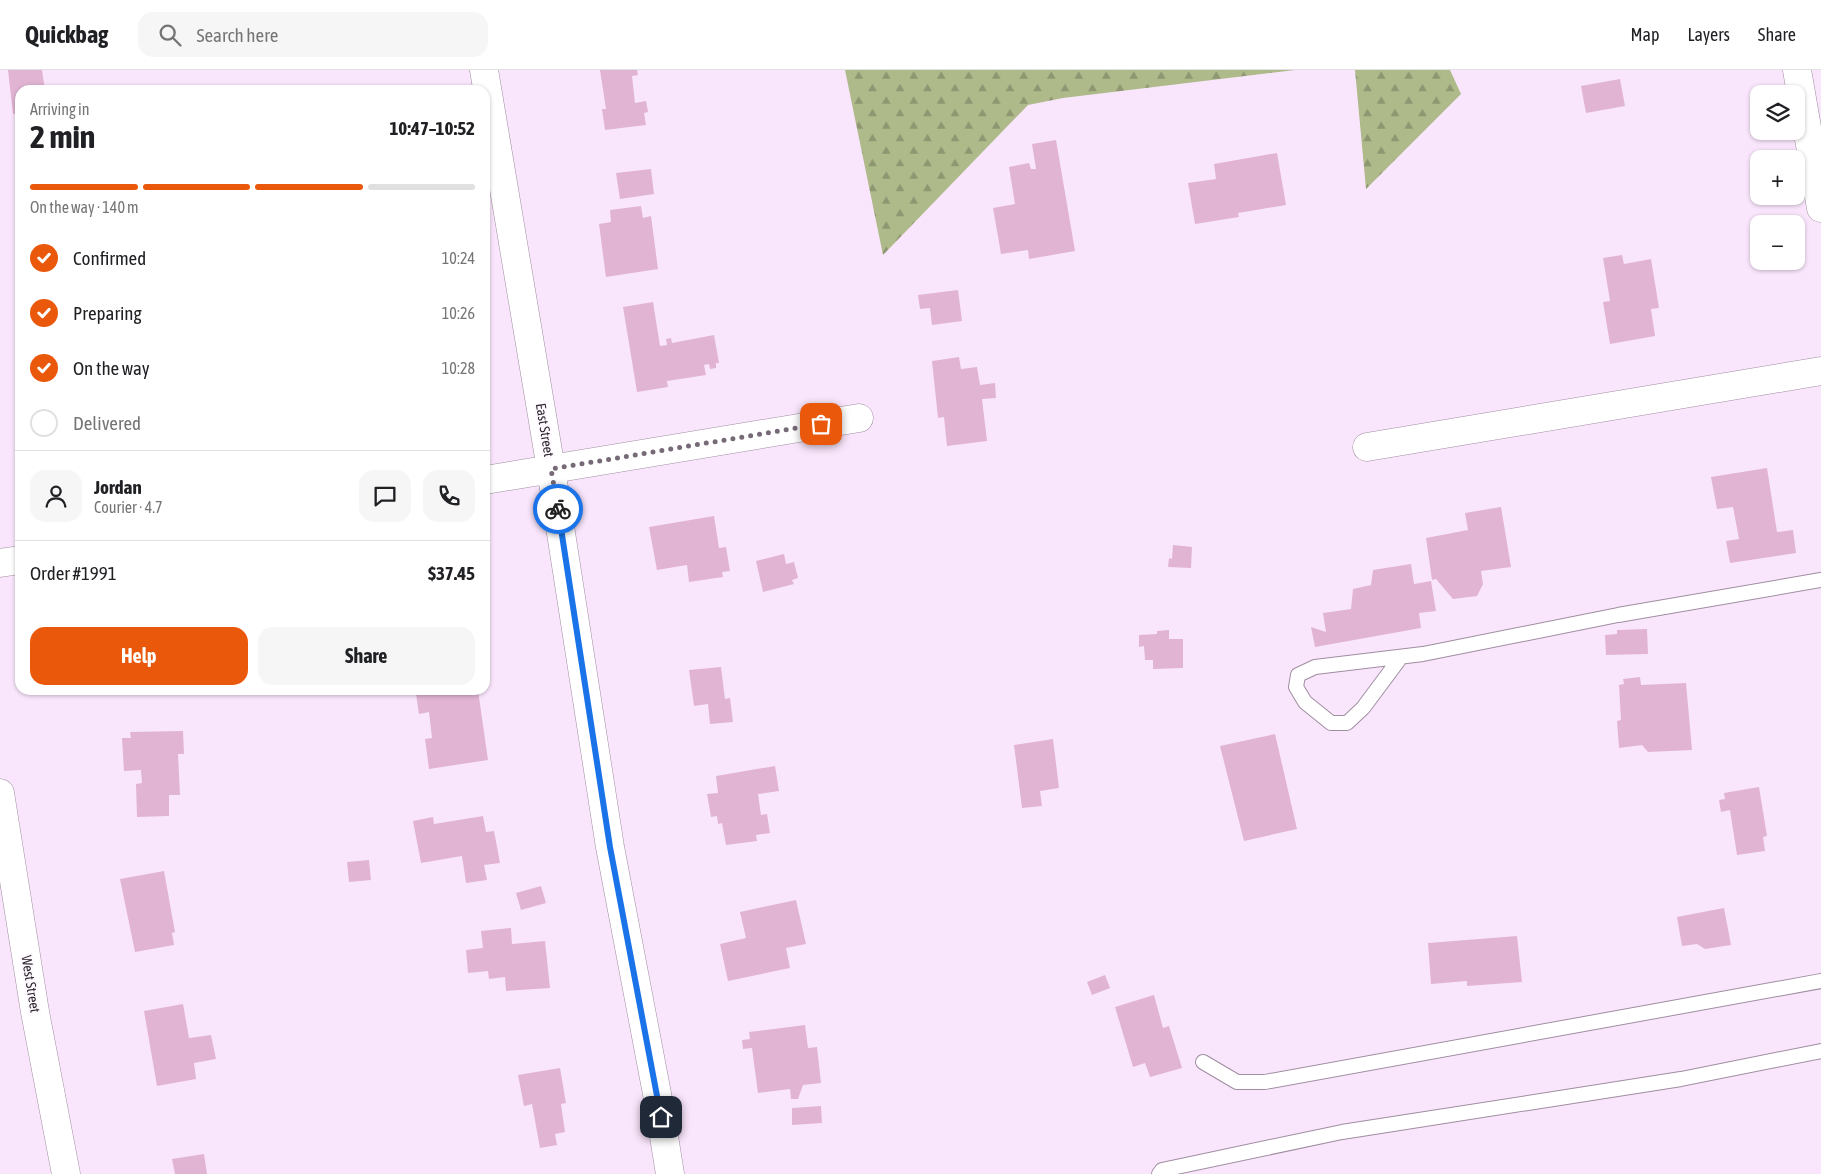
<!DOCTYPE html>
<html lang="en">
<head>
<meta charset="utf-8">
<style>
  :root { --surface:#fff; --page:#f6f6f6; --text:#202124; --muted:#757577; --line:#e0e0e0; --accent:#ea580c }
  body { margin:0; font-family:"Asap Condensed",sans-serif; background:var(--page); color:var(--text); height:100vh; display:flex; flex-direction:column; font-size:19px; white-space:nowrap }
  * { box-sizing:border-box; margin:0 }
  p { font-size:16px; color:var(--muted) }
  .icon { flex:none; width:28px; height:28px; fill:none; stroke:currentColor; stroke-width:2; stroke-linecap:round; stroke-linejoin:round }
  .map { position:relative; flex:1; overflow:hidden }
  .panel { position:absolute; left:15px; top:15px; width:475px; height:610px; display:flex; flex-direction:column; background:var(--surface); border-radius:15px; box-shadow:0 1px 4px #0004 }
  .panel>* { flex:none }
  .controls { position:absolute; left:1750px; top:15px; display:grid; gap:10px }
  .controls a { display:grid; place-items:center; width:55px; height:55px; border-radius:10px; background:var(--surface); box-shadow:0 1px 4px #0004; font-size:25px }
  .pin { position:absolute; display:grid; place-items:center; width:42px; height:42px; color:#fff; margin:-21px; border-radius:10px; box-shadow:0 2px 8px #0006 }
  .courier { position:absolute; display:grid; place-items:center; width:50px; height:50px; margin:-25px; border:4px solid #1a73e8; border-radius:50%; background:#fff; color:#222; box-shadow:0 1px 6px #0007 }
  .head em { font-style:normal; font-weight:700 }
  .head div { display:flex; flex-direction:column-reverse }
  .head { display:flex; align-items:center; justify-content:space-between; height:85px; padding:0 15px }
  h1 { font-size:32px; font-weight:700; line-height:38px }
  .bar { display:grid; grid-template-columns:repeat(4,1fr); gap:8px 5px; align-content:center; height:60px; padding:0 15px }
  .bar i { height:6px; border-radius:4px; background:var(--line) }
  .bar .current { background:var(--accent) }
  .bar p { grid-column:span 4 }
  .line { display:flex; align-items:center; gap:12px; padding:0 15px; border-top:1px solid var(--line) }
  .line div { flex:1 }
  .round { display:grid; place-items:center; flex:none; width:52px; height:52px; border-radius:15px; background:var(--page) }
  ol { padding:0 15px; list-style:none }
  li { display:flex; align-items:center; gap:15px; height:55px }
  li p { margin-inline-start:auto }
  li .icon { padding:5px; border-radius:50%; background:var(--accent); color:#fff; stroke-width:4 }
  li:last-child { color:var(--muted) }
  li i { width:28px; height:28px; border:2px solid var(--line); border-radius:50% }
  .button { display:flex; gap:10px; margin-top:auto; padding:10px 15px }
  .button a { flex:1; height:58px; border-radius:15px; background:var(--accent); color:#fff; font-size:20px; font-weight:700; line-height:58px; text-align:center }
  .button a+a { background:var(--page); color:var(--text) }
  header { display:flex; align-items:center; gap:30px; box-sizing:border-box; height:70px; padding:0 25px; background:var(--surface); border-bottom:1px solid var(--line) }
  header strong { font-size:24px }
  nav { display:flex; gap:28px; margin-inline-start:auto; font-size:18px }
  .search { width:350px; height:45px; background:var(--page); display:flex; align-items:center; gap:12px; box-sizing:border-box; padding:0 18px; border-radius:15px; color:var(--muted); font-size:19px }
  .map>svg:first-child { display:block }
  .forest { fill:url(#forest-firs) }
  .building { fill:#e1b4d4 }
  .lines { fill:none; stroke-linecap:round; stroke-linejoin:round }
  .lane-casing { stroke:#a08da1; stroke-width:16 }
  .street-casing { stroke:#a08da1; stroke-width:29 }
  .lane { stroke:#fff; stroke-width:14 }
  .street { stroke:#fff; stroke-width:28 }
  .done { stroke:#766a77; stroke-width:5; stroke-dasharray:0 9 }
  .route { stroke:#1a73e8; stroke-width:6 }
  .labels { text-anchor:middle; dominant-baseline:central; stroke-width:4; stroke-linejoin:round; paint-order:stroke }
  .street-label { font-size:14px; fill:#2f2730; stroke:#fdf9fe }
</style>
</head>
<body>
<header>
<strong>Quickbag</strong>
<div class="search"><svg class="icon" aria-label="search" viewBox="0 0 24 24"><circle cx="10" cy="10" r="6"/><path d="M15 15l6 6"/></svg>Search here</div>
<nav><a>Map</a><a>Layers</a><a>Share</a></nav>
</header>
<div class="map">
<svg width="1821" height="1104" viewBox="0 0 1821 1104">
  <defs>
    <pattern id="forest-firs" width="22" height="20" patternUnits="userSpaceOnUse" patternTransform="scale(1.25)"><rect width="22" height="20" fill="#aeba8a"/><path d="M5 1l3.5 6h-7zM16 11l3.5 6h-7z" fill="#8e9771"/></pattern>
  </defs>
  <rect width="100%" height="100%" fill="#fae6fc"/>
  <path class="forest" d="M845,0H1295L1063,28L1028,35L883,185Z
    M1355,0H1450L1461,24L1366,119Z"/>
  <path class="building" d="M8,0H42L45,20H20V43L13,44Z
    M600,0H637L638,5L632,6L635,33L646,31L648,42L644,43L646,55L605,60L602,39H606Z
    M1620,9L1625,36L1586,43L1581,16Z
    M1056,70L1075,181L1029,189L1028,180L1001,184L993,138L1015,134L1009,97L1029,93L1031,99H1036L1032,74Z
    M1277,83L1286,135L1238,143L1239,147L1195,154L1188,113L1216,109L1214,94Z
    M651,99L654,124L620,129L616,103Z
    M641,136L643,148L651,146L658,199L606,207L599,154L611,152L610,140Z
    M1622,185L1624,194L1651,189L1659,238L1651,239L1655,266L1610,274L1603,232L1610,231L1603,188Z
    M958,220L962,251L932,255L930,238L920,239L918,225Z
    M653,232L660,276L667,275L666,269L671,268L672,273L714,265L719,293H716V298L710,299L709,294L704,295L706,305L667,311L668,317L637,322L623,237Z
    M959,287L961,299L977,297L980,315L995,313L996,328L982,329L987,371L947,376L944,347L938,348L932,291Z
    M1767,398L1777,462L1793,460L1796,483L1730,493L1726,471L1739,469L1733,437L1717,439L1711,407Z
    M1501,437L1511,497L1481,501L1483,514L1477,526L1453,529L1436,509L1432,510L1426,468L1468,460L1465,443Z
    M714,446L719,478L726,477L730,501L722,502L723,507L689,512L687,495L657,500L649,457Z
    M1173,475L1192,477L1191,498L1168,497L1169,488L1172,489Z
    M784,484L786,494L794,492L798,508L792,510L794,514L763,522L756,491Z
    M1411,494L1414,514L1431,511L1436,541L1419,543L1421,558L1315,577L1311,557L1326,562L1323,543L1351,539L1353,519L1371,515L1373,500Z
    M1647,559L1648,584L1606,585L1605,565L1617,564V560Z
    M1169,560V569H1183V598L1153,599V590H1145L1144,576L1139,577V565L1157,564V561Z
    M721,597L725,629L730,628L733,652L710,654L708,634L694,636L689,600Z
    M1640,607L1641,615L1686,613L1692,680L1648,682L1642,675L1619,678L1617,651L1621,650L1619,615L1624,614L1623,609Z
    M435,620H478L488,690L429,699L425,669L432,668L429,642L419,644L416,624Z
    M183,661L184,684H178L180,725H169V746L137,747L136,714L142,713L141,700L124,701L122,668H131L130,662Z
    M1275,664L1297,759L1244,771L1220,676Z
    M1053,669L1059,718L1040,721L1042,736L1022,738L1014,675Z
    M775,696L779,721L758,724L761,745L767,744L770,763L756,765L757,771L726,775L722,753L718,754L717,746L711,747L707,724L718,723L716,706Z
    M1759,717L1767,766L1763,767L1765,781L1737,785L1730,740L1721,742L1719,730L1725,729L1724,723Z
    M483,746L486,762L494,761L500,793L484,795L487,810L466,813L462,786L421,793L413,751L433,747L434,754Z
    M369,790L371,810L349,812L347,792Z
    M164,801L175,862L172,863L174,875L135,882L120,809Z
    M541,816L546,833L521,840L516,823Z
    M796,830L806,874L786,878L790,898L728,911L720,874L746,868L740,842Z
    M1724,838L1731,875L1705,879L1697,874L1682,876L1677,847Z
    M511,858L512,874L545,871L550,918L506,921L505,907L489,909L488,901L468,903L466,880L483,878L481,861Z
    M1517,866L1522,912L1467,916V911L1431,914L1428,873Z
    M1105,905L1110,918L1092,925L1087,912Z
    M1154,925L1163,958L1169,956L1182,998L1150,1007L1145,993L1133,997L1115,937Z
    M183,934L189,968L211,965L216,989L194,993L196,1009L157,1016L144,941Z
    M805,955L808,978L817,977L821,1013L803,1015L798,1029H791L790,1019L758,1023L752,978L743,979L742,970L750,969L749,962Z
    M560,998L566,1033L561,1034L565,1062L555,1064L557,1075L540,1078L532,1034L524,1036L518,1005Z
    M821,1036L822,1053L792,1055V1038Z
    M204,1084L207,1104H175L172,1089Z"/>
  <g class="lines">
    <g class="lane-casing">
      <path id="lane" d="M1401,587L1363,638L1347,653H1331L1305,632L1296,617L1298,605L1315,597L1423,584L1618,545L1821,510
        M1203,992L1237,1012H1265L1821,911
        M1159,1104L1162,1100L1342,1062L1681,1009L1821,981"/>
    </g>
    <g class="street-casing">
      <path id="street" d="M484,0L551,399L610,777L658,1029L670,1104
        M1797,0L1821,138
        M1367,377L1821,301
        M485,410L859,348
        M0,493L20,490
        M0,723L35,942L66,1104"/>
    </g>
    <use href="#lane" class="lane"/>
    <use href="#street" class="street"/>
  </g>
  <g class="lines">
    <path class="done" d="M558,439L551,399L821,354"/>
    <path class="route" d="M558,439L610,777L661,1047"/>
  </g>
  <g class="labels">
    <g class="street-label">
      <text transform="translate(545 360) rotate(81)">East Street</text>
      <text transform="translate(31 914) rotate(81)">West Street</text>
    </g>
  </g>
</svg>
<div class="controls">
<a><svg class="icon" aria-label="layers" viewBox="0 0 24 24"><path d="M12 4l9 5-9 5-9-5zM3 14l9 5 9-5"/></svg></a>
<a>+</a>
<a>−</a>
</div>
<div class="pin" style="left:821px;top:354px;background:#ea580c"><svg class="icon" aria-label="bag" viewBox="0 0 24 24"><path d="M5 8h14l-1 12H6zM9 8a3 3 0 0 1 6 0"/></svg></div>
<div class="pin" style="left:661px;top:1047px;background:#1f2937"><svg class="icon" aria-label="home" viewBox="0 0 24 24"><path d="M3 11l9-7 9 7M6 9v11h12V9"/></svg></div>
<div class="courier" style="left:558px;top:439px"><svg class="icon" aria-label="bike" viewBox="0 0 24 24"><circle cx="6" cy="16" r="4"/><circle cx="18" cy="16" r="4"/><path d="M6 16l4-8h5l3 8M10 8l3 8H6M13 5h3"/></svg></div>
<section class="panel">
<div class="head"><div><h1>2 min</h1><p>Arriving in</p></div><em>10:47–10:52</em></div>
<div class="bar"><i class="current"></i><i class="current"></i><i class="current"></i><i></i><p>On the way · 140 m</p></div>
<ol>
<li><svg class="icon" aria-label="check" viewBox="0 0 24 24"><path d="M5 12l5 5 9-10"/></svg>Confirmed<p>10:24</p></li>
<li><svg class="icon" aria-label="check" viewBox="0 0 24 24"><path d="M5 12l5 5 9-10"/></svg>Preparing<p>10:26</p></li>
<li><svg class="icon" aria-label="check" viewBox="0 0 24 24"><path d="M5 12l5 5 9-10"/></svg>On the way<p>10:28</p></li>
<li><i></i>Delivered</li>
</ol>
<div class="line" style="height:90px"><a class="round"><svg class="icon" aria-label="person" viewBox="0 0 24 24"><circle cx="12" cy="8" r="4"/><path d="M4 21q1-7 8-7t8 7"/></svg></a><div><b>Jordan</b><p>Courier · 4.7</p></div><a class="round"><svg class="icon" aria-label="chat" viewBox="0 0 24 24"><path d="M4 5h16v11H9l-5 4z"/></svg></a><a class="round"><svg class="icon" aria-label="phone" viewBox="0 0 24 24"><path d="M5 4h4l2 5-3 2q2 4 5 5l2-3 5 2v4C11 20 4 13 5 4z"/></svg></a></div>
<div class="line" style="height:65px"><div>Order #1991</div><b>$37.45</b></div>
<div class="button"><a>Help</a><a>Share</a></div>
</section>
</div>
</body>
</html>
